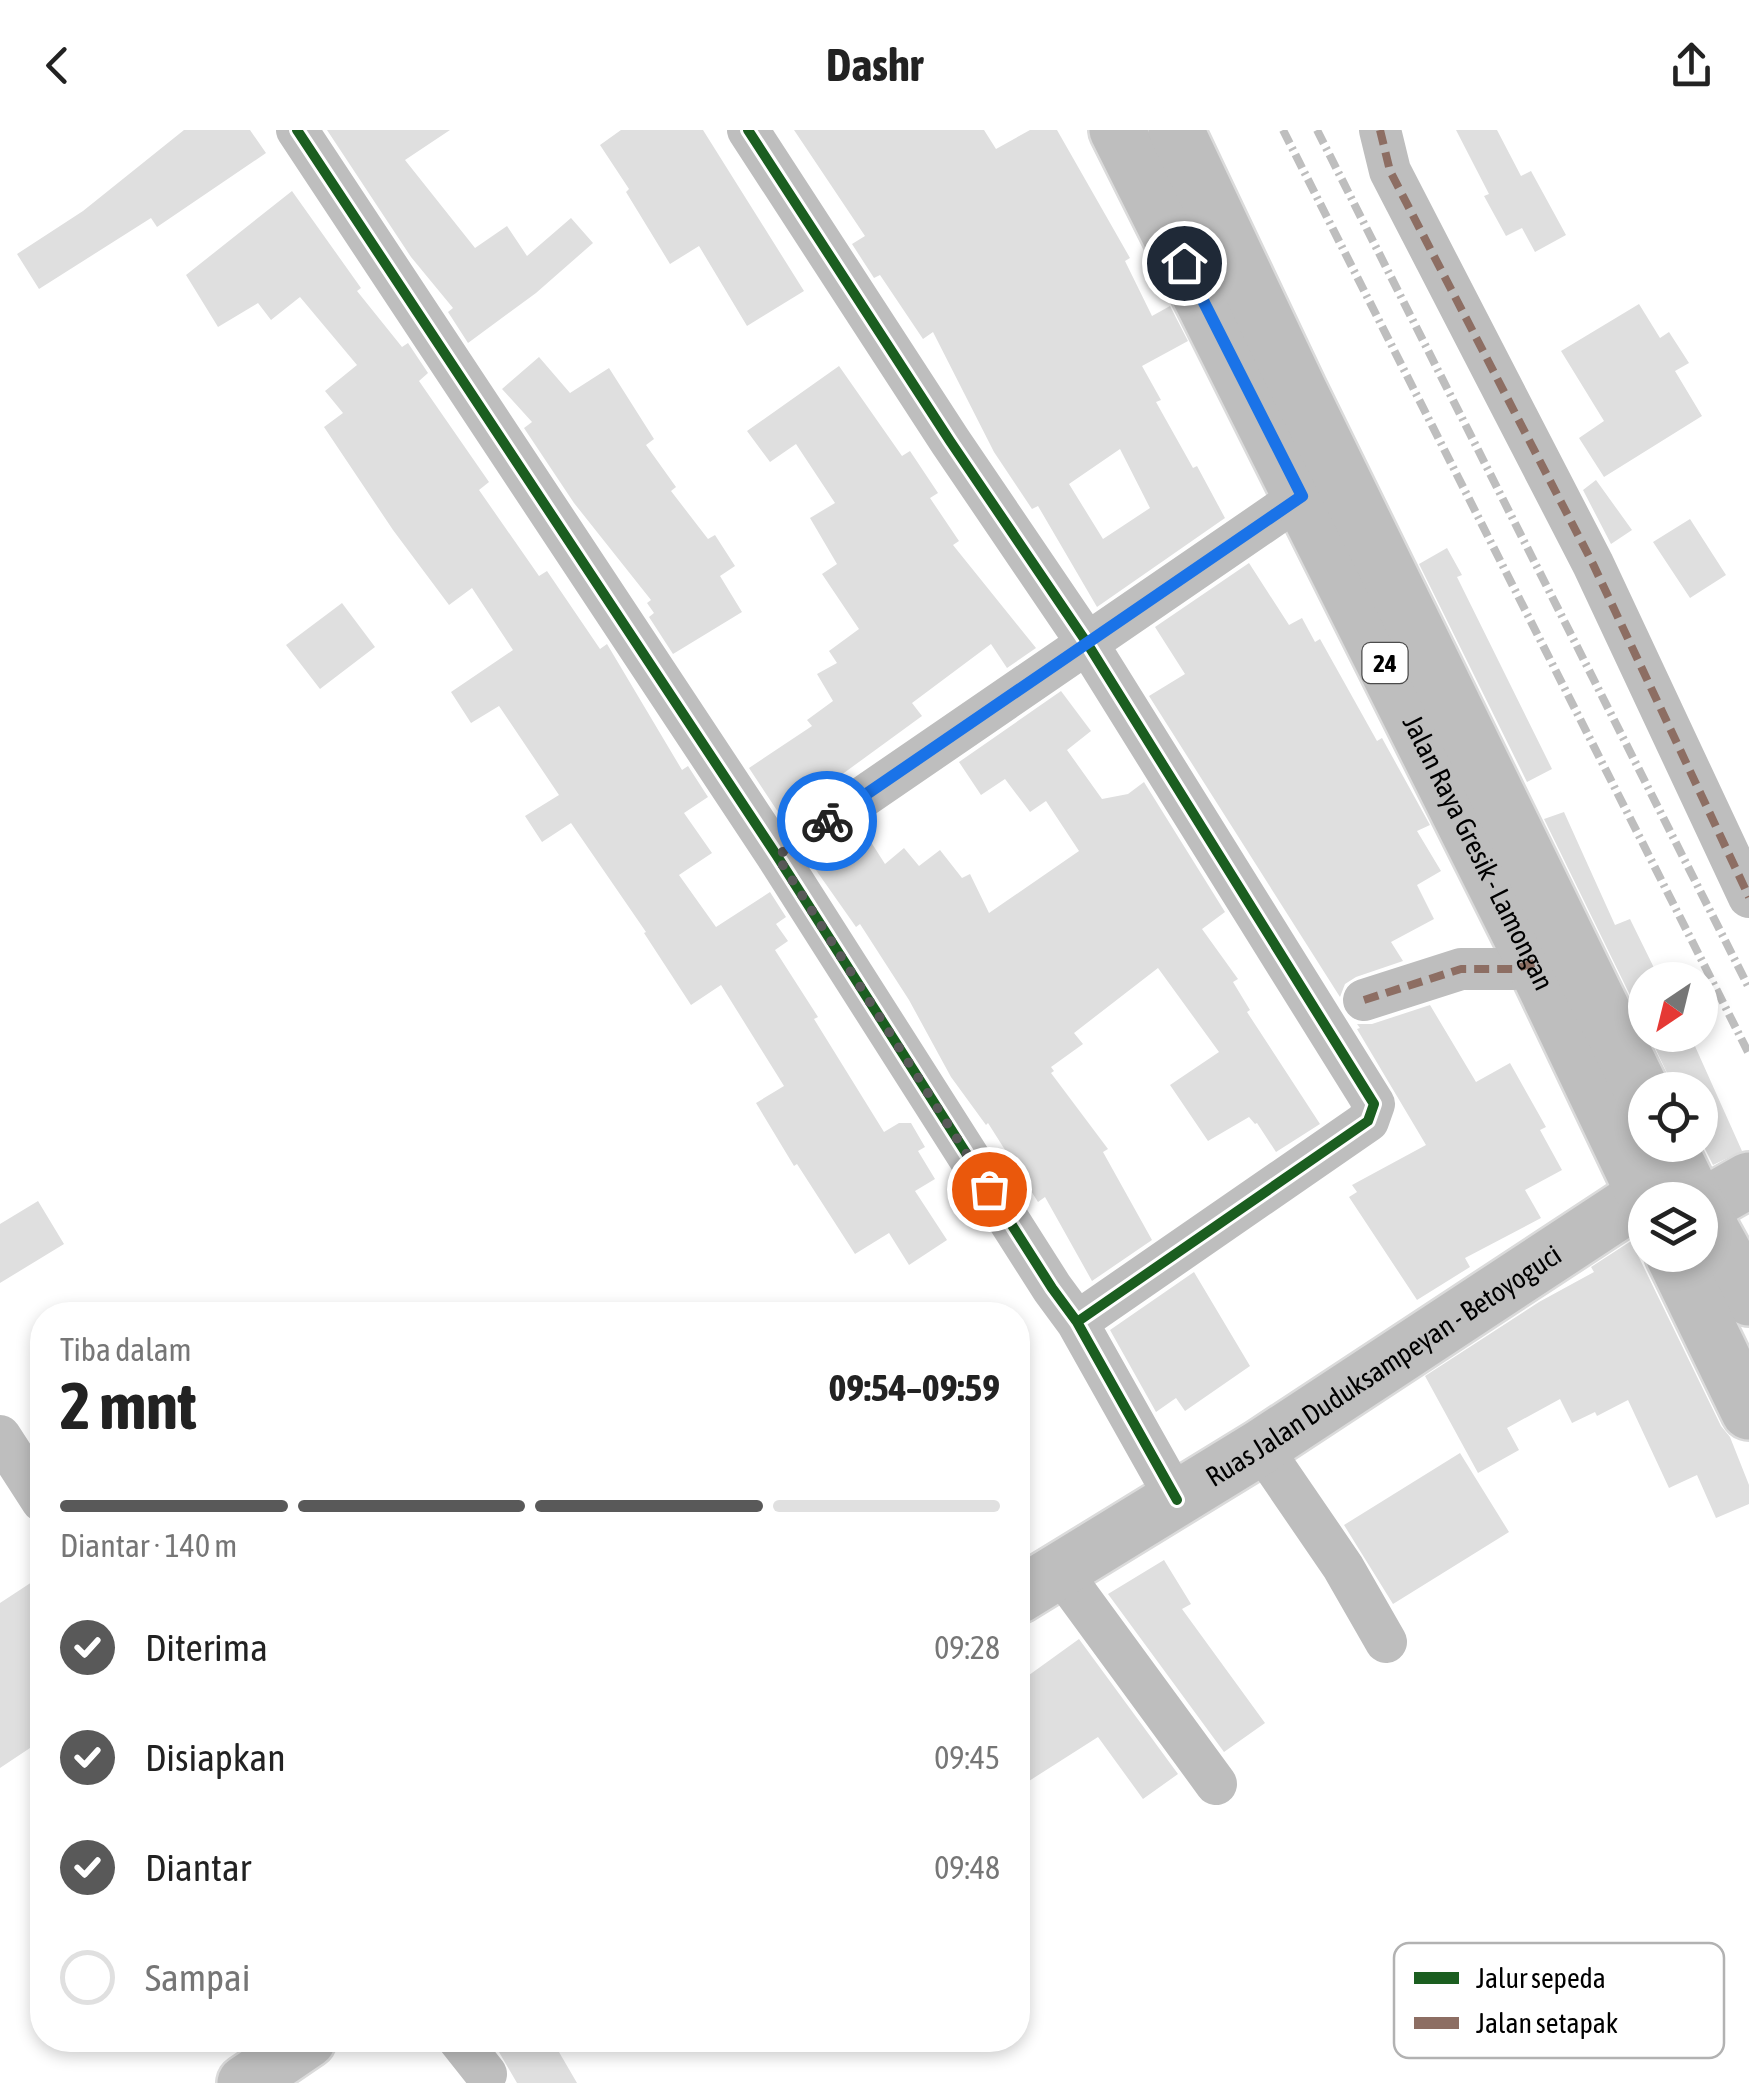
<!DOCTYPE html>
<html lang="id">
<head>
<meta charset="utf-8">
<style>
  :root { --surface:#fff; --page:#f2f2f2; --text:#222; --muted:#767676; --line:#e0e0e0; --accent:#595959 }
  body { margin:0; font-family:"Asap Condensed",sans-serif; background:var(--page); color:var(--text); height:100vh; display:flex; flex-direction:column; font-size:38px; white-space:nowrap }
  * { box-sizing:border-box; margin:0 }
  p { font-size:32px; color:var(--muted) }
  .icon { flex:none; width:55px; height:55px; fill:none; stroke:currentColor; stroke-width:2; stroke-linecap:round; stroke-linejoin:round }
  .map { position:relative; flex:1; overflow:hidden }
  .details { position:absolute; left:30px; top:1172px; width:1000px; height:750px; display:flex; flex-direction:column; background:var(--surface); border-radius:40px; box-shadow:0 5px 15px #0003 }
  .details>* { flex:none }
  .needle { width:65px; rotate:215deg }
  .tools { position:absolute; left:1628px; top:832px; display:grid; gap:20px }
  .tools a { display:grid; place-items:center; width:90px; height:90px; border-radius:50%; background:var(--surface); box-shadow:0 5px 15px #0003; font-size:50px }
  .pin { position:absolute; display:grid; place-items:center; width:85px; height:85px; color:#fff; margin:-42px; border:5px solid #fff; border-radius:50%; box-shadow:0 2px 10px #0007 }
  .courier { position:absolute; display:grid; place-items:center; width:100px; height:100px; margin:-50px; border:8px solid #1a73e8; border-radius:50%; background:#fff; color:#222; box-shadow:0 2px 12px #0007 }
  .summary em { font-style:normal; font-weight:700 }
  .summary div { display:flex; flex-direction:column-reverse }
  .summary { display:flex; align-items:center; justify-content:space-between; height:170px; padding:0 30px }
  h1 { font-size:65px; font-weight:700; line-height:75px }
  .bar { display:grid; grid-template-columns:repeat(4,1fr); gap:15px 10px; align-content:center; height:120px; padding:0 30px }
  .bar i { height:12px; border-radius:8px; background:var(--line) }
  .bar .active { background:var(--accent) }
  .bar p { grid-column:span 4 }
  ol { padding:0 30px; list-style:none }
  li { display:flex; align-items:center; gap:30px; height:110px }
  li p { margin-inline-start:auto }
  li .icon { padding:10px; border-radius:50%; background:var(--accent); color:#fff; stroke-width:4 }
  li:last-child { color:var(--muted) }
  li i { width:55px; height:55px; border:5px solid var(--line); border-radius:50% }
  header { display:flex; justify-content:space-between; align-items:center; height:130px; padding:0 30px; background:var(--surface); font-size:45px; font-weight:700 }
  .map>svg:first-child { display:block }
  .building { fill:#dfdfdf; fill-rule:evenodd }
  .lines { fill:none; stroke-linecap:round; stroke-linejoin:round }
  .major-casing { stroke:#dbdbdb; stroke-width:60 }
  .highway-casing { stroke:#dbdbdb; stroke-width:60 }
  .minor { stroke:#bebebe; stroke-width:42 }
  .major { stroke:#bebebe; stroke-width:55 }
  .highway { stroke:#bebebe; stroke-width:55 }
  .rail { stroke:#bebebe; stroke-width:8; stroke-dasharray:15 5 2.5 5; stroke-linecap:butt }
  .quiet { stroke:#8d6e63; stroke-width:8; stroke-dasharray:15 8; stroke-linecap:butt }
  .cycleway-casing { stroke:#fff; stroke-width:16 }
  .cycleway { stroke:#1b5e20; stroke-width:10 }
  .done { stroke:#595959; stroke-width:10; stroke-dasharray:0 18 }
  .route { stroke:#1a73e8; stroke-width:12 }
  .labels { text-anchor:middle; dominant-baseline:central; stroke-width:9; stroke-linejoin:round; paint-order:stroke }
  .shield { fill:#fff; stroke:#4c4c4c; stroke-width:2.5 }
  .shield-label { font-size:25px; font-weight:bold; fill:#000 }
  .street-label { font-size:28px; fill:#000; stroke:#fff }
  .key { fill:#fff; stroke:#b2b2b2; stroke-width:2.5 }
  .key-label { font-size:28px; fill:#000 }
</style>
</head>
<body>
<header><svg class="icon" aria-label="back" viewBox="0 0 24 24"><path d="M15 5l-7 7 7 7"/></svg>Dashr<svg class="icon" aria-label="share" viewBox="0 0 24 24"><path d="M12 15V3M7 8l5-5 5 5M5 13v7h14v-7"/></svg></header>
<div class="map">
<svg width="1749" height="1953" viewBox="0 0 1749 1953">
  <rect width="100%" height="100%" fill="#fff"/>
  <path class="building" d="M184,0H250L266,23L157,97L151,88L39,159L17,124L83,81Z
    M327,0H450L405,30L475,118L507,96L527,126L571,88L593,113L536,163L468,213L448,182L453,178L411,127Z
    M621,0H703L804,161L747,196L699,116L670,134L626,62L629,59L600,15Z
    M794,0H984L996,19L1030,0H1057L1130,128L1125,131L1152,186L1170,176L1188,211L1142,236L1161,270L1156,272L1193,338L1197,336L1225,388L1097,477L1038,376L1032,379L994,322L933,202L923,209L880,145L874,148L852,114L865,106ZM1120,319L1150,378L1103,409L1069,354Z
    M1456,0H1497L1521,46L1531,41L1566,105L1535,122L1522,98L1506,106L1484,66L1489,64Z
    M292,61L361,158L357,161L402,217L408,213L428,243L419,251L489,352L479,360L539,446L547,441L600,519L607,514L682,640L688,636L708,667L684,683L712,723L679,745L716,797L770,762L786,787L776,794L788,811L775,820L818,887L814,889L884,1002L899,993H911L925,1017L918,1021L935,1049L915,1061L947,1110L909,1135L889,1103L855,1124L797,1034L794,1036L756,973L784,956L721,855L691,875L644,803L646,802L571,693L542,712L525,686L559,665L499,576L471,593L451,562L513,520L472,458L449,475L393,400L324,297L343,283L325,261L357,235L300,167L271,190L258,173L218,197L186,145Z
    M1639,174L1660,208L1669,202L1689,233L1675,241L1702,286L1604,347L1579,308L1604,291L1561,221Z
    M539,227L570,263L609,238L654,309L646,315L676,357L671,361L708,409L715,405L735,436L720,446L742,482L673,524L649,487L654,483L647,473L651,470L574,373L524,298L532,292L502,259Z
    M839,236L902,326L910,321L938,363L930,368L959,411L953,415L1036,518L1007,538L991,514L912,573L922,586L837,648L840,653L784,691L749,638L812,596L807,590L833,571L817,544L837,533L829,521L859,499L822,444L837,434L810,388L835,373L796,314L770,332L747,301Z
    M1596,350L1632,400L1611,414L1583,360Z
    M1690,389L1726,445L1690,468L1653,412Z
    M1447,418L1462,445L1457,447L1552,639L1527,652L1419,434Z
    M1249,433L1289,495L1302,488L1315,512L1320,509L1377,611L1382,608L1430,695L1417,701L1441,741L1417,755L1434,789L1391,812L1403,831L1356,847L1345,854L1340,867L1149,566L1185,544L1155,497Z
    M342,473L375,517L320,559L286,515Z
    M1061,561L1091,601L1067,620L1102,669L1128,664L1144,652L1225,782L1202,799L1238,849L1233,852L1250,880L1247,882L1320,994L1276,1022L1257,993L1255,994L1249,987L1208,1011L1170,955L1219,922L1158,838L1074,903L1083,914L1051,937L1054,941L1051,943L1108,1019L1103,1022L1152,1110L1092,1151L1045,1067L1038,1072L988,993L986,995L951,947L909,870L860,794L856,797L811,733L862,698L885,734L904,718L919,736L940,720L962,748L970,744L989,783L1079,721L1046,671L1030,682L1005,649L981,665L959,632Z
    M1564,682L1615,795L1630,789L1660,850H1645V896L1544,689Z
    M1430,875L1476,952L1510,933L1546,997L1540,1000L1562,1040L1525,1060L1541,1088L1465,1128L1470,1137L1417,1170L1349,1067L1357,1062L1352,1055L1426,1015L1357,899L1360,898L1357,894H1372Z
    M1649,905H1690L1742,1021L1713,1035L1700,1009V960H1675Z
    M38,1071L64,1114L0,1153V1094Z
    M1631,1111L1721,1296L1730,1307L1749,1355V1374L1716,1388L1697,1345L1669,1358L1628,1270L1597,1286L1595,1282L1572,1293L1560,1269L1507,1298L1519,1320L1478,1343L1425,1246L1539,1172L1594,1142L1591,1137Z
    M1194,1142L1250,1236L1185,1281L1176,1268L1156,1282L1110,1200Z
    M1460,1323L1509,1402L1393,1474L1344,1395Z
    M1164,1430L1191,1474L1182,1479L1265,1593L1224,1622L1108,1464Z
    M32,1452L42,1468V1610L0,1638V1473Z
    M1079,1509L1178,1644L1143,1669L1098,1607L1018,1658V1553Z
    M492,1910H552L577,1953H517Z"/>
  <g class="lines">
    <g class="major-casing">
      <g id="major">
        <path d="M1700,1078L1749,1050"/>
        <path id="s1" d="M1018,1466L1261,1317L1644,1065"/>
        <path d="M245,1953L308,1910"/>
      </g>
    </g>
    <g class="highway-casing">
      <g id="highway">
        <path id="s2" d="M1117,0L1534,833L1647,1070"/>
        <path d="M1176,0L1299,260L1645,967"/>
        <path d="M1668,1015L1695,1070"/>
        <path d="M1700,1079L1749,1168"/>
        <path d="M1673,1125L1749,1282"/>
      </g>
    </g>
    <path class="minor" d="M297,0L777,726L1052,1158L1077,1192L1177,1370
      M748,0L950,311L1087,513L1374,974L1368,991L1077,1192
      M1380,0L1390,41L1593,434L1749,767
      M777,726L1302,366
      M1364,870L1461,839H1514L1534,833
      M0,1306L42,1371
      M1261,1317L1343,1437L1386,1512
      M1060,1441L1216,1654
      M459,1910L486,1944"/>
    <use href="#major" class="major"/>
    <use href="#highway" class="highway"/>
    <path class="rail" d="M1283,0L1749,924
      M1317,0L1749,858"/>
    <path class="quiet" d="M1380,0L1390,41L1593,434L1749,767
      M777,726L1302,366
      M1364,870L1461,839H1514L1534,833"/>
    <g class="cycleway-casing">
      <path id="cycleway" d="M297,0L777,726L1052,1158L1077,1192L1177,1370
        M748,0L950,311L1087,513L1374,974L1368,991L1077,1192"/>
    </g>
    <use href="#cycleway" class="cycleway"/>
  </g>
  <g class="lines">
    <path class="done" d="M827,691L777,726L989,1059"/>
    <path class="route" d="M827,691L1302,366L1184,133"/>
  </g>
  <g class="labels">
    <rect class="shield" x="1362.5" y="513" width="45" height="40" rx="8"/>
    <g class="shield-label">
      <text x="1385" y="533">24</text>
    </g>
    <g class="street-label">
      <text stroke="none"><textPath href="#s2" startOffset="808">Jalan Raya Gresik - Lamongan</textPath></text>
      <text stroke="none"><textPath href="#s1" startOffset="432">Ruas Jalan Duduksampeyan - Betoyoguci</textPath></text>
    </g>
  </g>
  <rect x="1394" y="1813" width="330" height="115" rx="15" class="key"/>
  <rect x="1414" y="1842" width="45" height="12" fill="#1b5e20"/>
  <rect x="1414" y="1887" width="45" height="12" fill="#8d6e63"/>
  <g class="key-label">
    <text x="1476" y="1858">Jalur sepeda</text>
    <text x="1476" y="1903">Jalan setapak</text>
  </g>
</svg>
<div class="tools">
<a><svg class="needle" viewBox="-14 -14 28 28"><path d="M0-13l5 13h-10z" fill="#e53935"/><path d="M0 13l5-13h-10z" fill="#767676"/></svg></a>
<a><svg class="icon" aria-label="locate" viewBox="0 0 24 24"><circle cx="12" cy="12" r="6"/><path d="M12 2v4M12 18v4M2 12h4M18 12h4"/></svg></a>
<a><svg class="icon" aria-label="layers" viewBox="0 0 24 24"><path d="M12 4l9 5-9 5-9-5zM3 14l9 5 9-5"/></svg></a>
</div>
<div class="pin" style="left:989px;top:1059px;background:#ea580c"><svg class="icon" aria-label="bag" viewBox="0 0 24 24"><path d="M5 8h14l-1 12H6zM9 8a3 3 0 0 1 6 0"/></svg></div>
<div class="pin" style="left:1184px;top:133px;background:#1f2937"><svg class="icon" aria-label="home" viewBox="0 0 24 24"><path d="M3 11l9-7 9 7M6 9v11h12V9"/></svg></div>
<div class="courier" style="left:827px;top:691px"><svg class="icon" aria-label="bike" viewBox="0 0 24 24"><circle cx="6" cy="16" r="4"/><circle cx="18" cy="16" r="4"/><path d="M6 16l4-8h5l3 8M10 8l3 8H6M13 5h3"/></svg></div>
<section class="details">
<div class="summary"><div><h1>2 mnt</h1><p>Tiba dalam</p></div><em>09:54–09:59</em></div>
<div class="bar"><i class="active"></i><i class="active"></i><i class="active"></i><i></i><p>Diantar · 140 m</p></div>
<ol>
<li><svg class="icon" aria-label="check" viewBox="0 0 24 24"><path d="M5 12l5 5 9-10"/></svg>Diterima<p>09:28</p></li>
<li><svg class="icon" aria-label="check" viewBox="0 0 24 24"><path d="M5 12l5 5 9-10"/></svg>Disiapkan<p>09:45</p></li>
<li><svg class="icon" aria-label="check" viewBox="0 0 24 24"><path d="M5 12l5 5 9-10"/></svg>Diantar<p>09:48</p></li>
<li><i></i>Sampai</li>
</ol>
</section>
</div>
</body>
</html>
